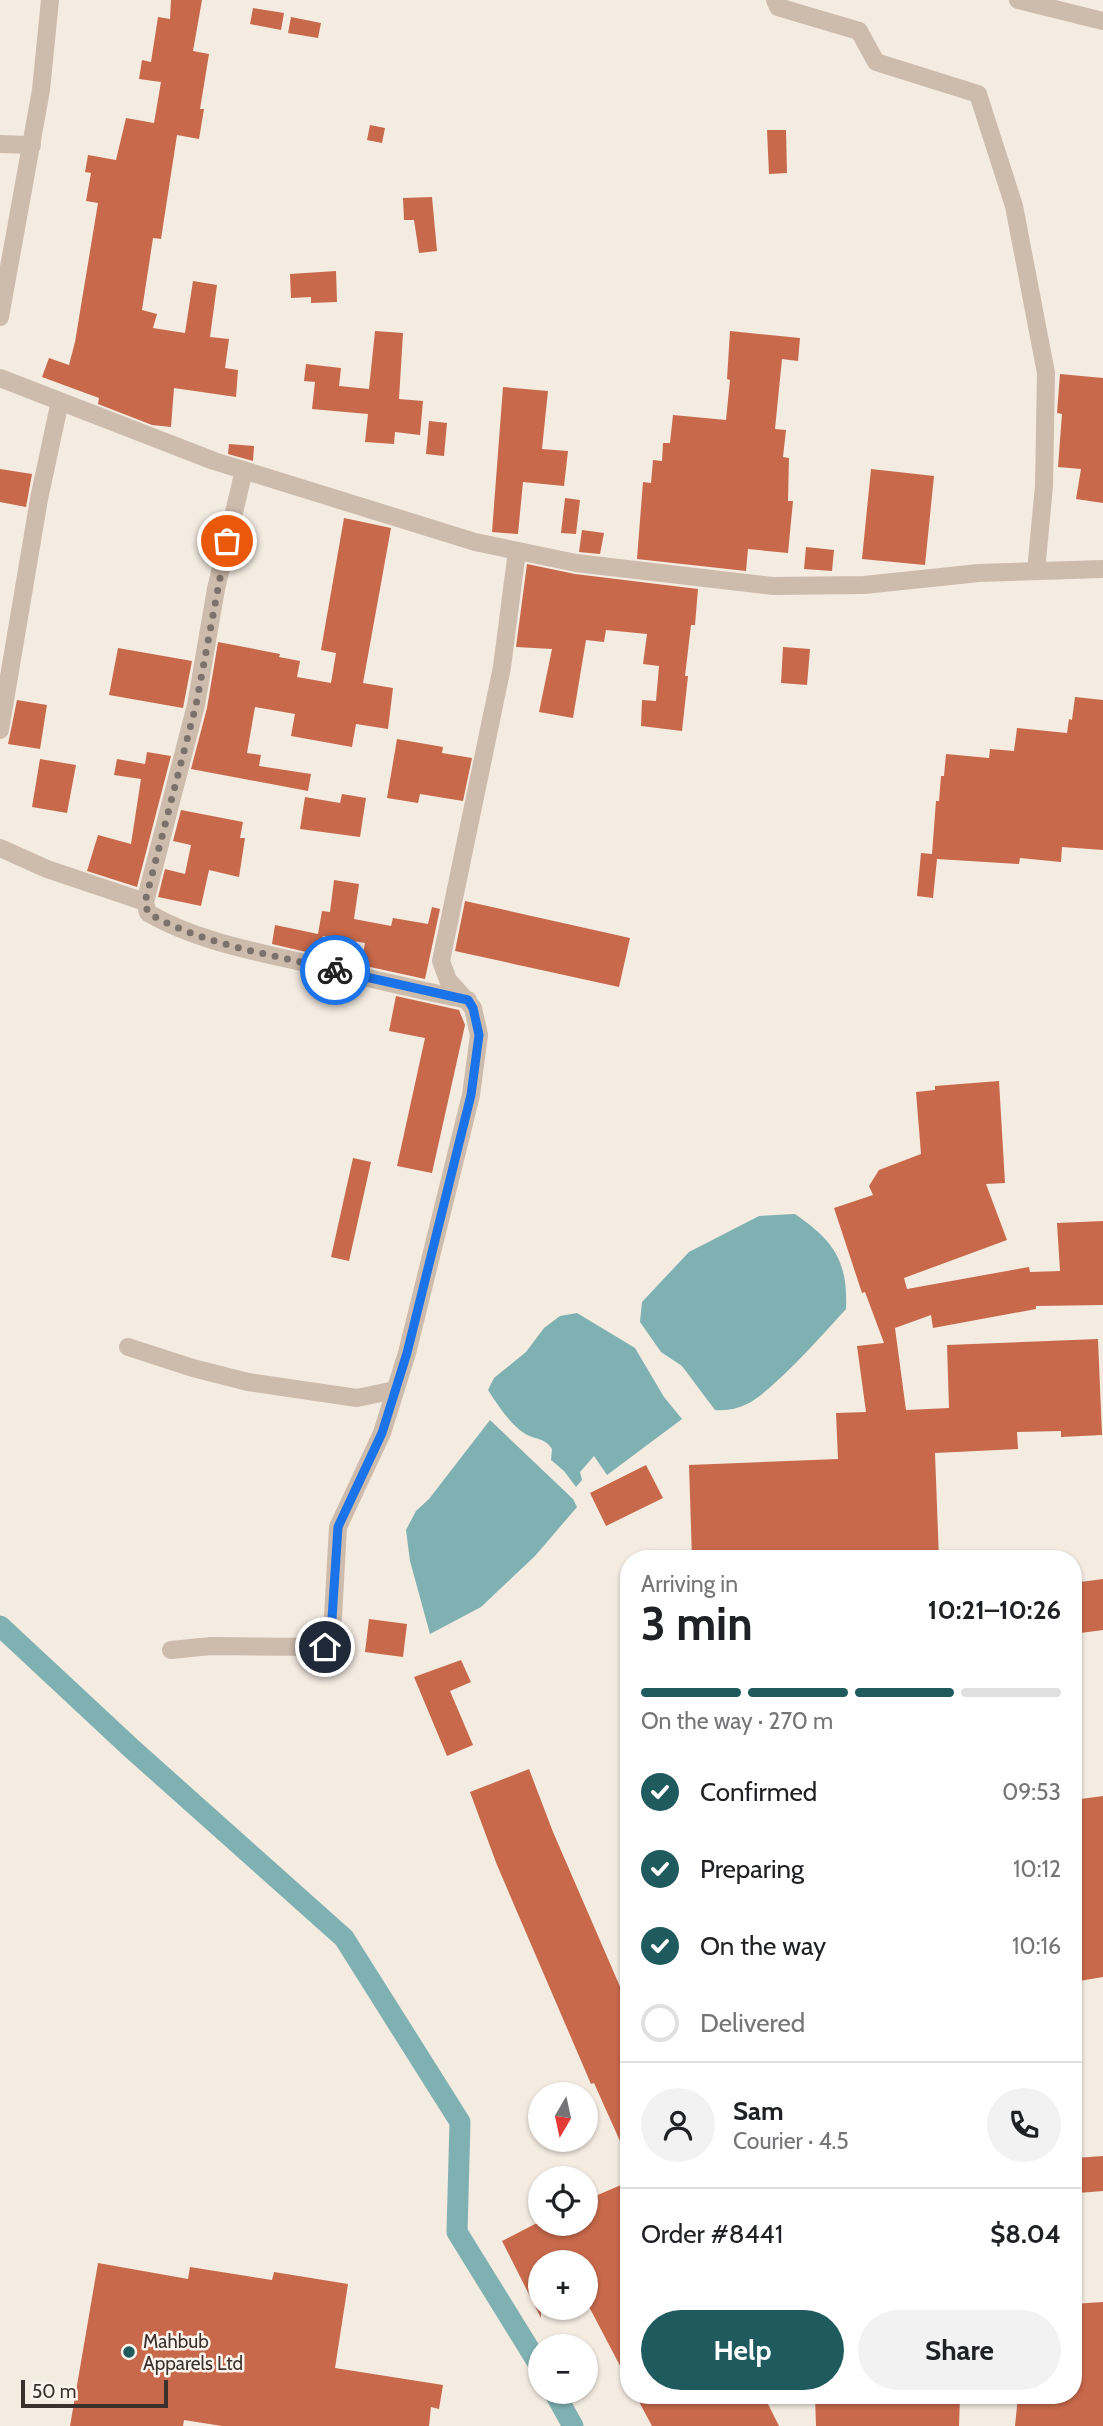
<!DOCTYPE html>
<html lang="en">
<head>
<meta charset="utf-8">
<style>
  :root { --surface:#fff; --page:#f2f2f2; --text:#202124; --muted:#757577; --line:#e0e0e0; --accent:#1f5a5e }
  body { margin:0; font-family:Cabin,sans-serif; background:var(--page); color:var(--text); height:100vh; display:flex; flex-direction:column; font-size:26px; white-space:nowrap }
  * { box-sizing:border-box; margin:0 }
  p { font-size:23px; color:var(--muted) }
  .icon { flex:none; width:38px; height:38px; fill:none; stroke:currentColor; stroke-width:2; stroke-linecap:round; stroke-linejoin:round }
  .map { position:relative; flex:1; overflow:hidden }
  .drawer { position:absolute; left:620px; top:1550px; width:462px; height:854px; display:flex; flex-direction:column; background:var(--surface); border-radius:28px; box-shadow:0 2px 5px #0004 }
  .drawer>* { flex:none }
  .needle { width:46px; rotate:189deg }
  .buttons { position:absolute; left:528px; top:2082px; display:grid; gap:14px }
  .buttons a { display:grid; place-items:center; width:70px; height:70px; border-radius:50%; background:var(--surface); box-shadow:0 2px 5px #0004; font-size:35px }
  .scale { position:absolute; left:21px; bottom:18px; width:147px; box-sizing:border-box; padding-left:7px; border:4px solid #3b302b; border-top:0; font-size:19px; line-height:24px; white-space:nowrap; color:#3b302b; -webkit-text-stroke:5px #fbf5ee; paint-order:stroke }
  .pin { position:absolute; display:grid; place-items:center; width:60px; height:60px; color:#fff; margin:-30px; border:4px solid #fff; border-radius:50%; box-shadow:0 2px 7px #0007 }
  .courier { position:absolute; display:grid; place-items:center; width:70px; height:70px; margin:-35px; border:5px solid #1a73e8; border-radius:50%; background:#fff; color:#222; box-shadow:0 2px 9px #0007 }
  .summary em { font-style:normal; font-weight:700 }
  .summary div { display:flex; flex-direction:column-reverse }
  .summary { display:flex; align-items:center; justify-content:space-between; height:119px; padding:0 21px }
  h1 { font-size:46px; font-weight:700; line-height:52px }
  .bar { display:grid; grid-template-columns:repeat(4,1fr); gap:10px 7px; align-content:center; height:84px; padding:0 21px }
  .bar i { height:9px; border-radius:5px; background:var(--line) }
  .bar .selected { background:var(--accent) }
  .bar p { grid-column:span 4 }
  .line { display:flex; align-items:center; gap:18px; padding:0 21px; border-top:2px solid var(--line) }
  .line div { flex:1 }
  .round { display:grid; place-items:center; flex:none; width:74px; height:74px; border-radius:37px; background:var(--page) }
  ol { padding:0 21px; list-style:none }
  li { display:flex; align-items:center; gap:21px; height:77px }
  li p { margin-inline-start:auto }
  li .icon { padding:7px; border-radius:50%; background:var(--accent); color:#fff; stroke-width:4 }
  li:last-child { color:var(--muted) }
  li i { width:38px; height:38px; border:4px solid var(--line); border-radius:50% }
  .cta { display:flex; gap:14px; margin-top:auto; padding:14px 21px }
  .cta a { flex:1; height:80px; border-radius:42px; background:var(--accent); color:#fff; font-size:28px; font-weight:700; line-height:80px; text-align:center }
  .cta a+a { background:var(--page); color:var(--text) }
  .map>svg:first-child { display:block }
  .water { fill:#7fb0b2 }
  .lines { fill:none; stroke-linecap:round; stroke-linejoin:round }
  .canal { stroke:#7fb0b2; stroke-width:21 }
  .building { fill:#c8694b }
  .street { stroke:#cdbbac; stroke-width:18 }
  .done { stroke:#7c716b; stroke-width:7; stroke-dasharray:0 12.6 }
  .route { stroke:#1a73e8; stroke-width:9 }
  .poi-dot { fill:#1f5a5e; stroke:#fbf5ee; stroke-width:2.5 }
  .labels { text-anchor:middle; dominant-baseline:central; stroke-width:5; stroke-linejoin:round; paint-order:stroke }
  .poi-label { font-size:19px; fill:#3b302b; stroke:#fbf5ee; text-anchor:start }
</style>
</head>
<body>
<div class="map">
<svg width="1103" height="2426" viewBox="0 0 1103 2426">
  <rect width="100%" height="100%" fill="#f4ebe1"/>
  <path class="water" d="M795,1214C834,1241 848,1261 846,1309C824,1333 773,1391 747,1404C736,1409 727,1411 715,1410L682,1366L661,1352L640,1322L642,1302L689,1252L759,1216Z
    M577,1313L635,1348L664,1397L682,1419L607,1475L594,1456L580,1472L582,1480L576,1487L564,1471L551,1460L552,1449C545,1437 534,1440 524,1433C509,1423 498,1405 488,1390L494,1378L526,1352L544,1328L560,1316Z
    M490,1420L573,1499L577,1507L535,1556L481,1607L430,1634L410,1561L406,1530L416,1511L429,1499Z"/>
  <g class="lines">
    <path class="canal" d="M0,1626L131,1748L344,1938L460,2122L457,2232L541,2368
      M554,2392L573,2426"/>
  </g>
  <path class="building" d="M171,0H202L193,51L209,54L200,109H204L199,139L177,135L161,239L153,238L142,310L157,314L153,328L185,333L193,281L217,285L210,337L229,339L225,368L238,370L236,397L174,388L171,427L152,425L98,404L99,398L42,377L49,358L69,365L75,342L98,203L86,201L91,173L85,172L88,155L116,160L126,118L154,123L161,82L139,79L142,60L151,62L158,17L170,19Z
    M253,8L284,13L281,30L250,24Z
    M291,17L321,23L318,38L288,33Z
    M370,125L385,128L382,143L367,140Z
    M767,130H786L787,173L769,174Z
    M432,197L437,251L419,253L414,220H404L403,198Z
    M336,271L337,302L311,303V297L291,298L290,274Z
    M375,331L403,333L399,399L423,401L420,435L395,432L394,444L365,442L368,414L312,409L315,382L304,381L306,364L341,368L339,386L369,389Z
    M730,331L800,338L798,361L782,359L775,429L786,430L783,457L789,458L788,501H793L788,553L748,549L746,571L637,559L643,482L651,483L653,460L662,461L663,443H670L673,415L726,420L730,380L727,379Z
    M1060,374L1103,378V503L1076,499L1081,469L1058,467L1062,414L1057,413Z
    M503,387L548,391L542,449L568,451L564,486L523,482L518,534L492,532Z
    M429,421L447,423L444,456L426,454Z
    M229,444L254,446L253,461L228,454Z
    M0,469L32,474L26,507L0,502Z
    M871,469L934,476L925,565L862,559Z
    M565,498L580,500L576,534L561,533Z
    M344,518L391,528L363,683L393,688L388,729L356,724L352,747L291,736L295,714L255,707L247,753L261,755L259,766L311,774L308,791L191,769L207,708L218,642L280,654L279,657L300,661L297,677L331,683L336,653L321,650Z
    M582,530L604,533L600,554L579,552Z
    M806,547L834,550L832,571L804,569Z
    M527,564L575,574L698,589L695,625H691L685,676H688L682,731L641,726L642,700L656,701L659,666L643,664L647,634L606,630L604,642L586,640L573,718L539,712L552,649L516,647Z
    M783,647L810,649L807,685L781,683Z
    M118,648L192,661L183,708L109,695Z
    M1075,697L1103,700V850L1062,847L1061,862L1020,858L1019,864L937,859L933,898L917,896L921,853L932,854L936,801H939L941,776H944L946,754L989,758L990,749L1014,751L1017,728L1067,733L1069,719L1072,720Z
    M17,700L47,705L40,749L8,744Z
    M397,739L443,747L442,753L472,758L463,801L420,794L418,803L387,798Z
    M147,752L171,756L137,887L87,871L98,835L131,844L141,779L114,775L117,759L145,764Z
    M40,759L76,765L67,813L32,807Z
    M342,794L366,798L360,837L300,829L305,797L340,803Z
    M181,810L243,822L240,838H245L239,877L209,870L201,906L158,897L165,869L185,874L191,845L173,841Z
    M334,880L359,884L354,919L391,926L393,918L428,924L432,907L440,909L425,979L361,965L365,943L323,936L319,955L272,944L275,925L318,934L322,911L330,912Z
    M465,901L630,938L619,987L455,951Z
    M396,996L459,1010L465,1025L432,1173L397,1166L425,1038L389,1031Z
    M999,1081L1005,1183L986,1184L1007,1240L904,1278L907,1289L1029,1267L1030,1272L1060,1271L1057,1223L1103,1221V1305L1036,1306V1309L933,1328L931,1315L895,1328L906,1410L949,1408L947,1345L1098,1339L1102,1435L1061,1437V1431L1017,1432L1018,1449L935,1453L939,1559H692L689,1465L838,1459L836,1413L866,1412L857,1346L884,1343L865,1292L862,1293L834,1208L873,1195L869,1186L879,1170L921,1154L916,1092L935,1090V1086Z
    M353,1158L371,1162L349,1261L331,1257Z
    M646,1465L663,1498L606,1526L590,1493Z
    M1103,1579V1630L1073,1634V1583Z
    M369,1619L407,1624L403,1657L365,1652Z
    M461,1660L471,1682L450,1691L473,1745L447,1756L414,1677Z
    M529,1769L553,1832L628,2005V2159L594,2083L591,2084L497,1865L470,1792Z
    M1103,1796V1977L1073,1982V1800Z
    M1103,2156V2191L1078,2193L1075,2158Z
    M628,2182V2381L586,2301V2263H541V2318L502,2241L535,2224H586V2200Z
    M98,2263L188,2279L190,2267L272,2280L274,2272L348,2284L335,2368L443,2385L439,2409L431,2407L429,2426H222L184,2420L183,2426H70Z
    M1103,2302V2426H1015L1018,2396H1073V2304Z
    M636,2396H764L779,2426H652Z
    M815,2396H960L959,2426H816Z"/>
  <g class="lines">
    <path class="street" d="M775,0L778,7L859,31L876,62L978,94L1014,206L1046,373L1044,486L1036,571
      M1018,0L1103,21
      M0,144L32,145
      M0,317L41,90L50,0
      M0,378L214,461L475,542L576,563L773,586L864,585L979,573L1103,569
      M244,470L216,589L196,705L145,902L148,913C195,940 248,950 301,962C356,975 411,989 468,1000
      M0,730L39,499L60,401
      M0,848L47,869L145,902
      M128,1347L193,1368L248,1382L357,1398L395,1390
      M171,1650L211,1646L325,1647L332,1635L338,1527L382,1433L407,1353L471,1095L479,1035L473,1008L448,980L441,961L502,667L517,551"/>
  </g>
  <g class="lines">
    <path class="done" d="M227,541L196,705L145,902L148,913C205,946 272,954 335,970"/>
    <path class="route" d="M325,1647L331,1634L338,1527L382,1433L407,1353L471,1095L479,1035L473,1008L468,1000L335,970"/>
  </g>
  <circle class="poi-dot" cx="129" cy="2352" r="7"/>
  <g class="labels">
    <g class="poi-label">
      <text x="143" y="2341">Mahbub<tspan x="143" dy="22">Apparels Ltd</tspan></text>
    </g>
  </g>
</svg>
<div class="buttons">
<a><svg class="needle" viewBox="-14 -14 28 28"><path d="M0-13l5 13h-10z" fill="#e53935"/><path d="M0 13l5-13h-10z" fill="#757577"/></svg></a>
<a><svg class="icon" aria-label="locate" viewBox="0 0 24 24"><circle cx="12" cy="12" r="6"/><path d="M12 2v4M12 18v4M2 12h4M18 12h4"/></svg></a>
<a>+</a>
<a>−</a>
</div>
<div class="scale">50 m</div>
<div class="pin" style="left:227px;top:541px;background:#ea580c"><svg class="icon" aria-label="bag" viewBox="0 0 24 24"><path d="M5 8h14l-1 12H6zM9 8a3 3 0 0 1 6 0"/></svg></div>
<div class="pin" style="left:325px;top:1647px;background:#1f2937"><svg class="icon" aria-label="home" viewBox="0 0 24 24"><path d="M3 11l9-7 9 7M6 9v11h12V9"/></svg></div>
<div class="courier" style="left:335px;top:970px"><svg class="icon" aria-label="bike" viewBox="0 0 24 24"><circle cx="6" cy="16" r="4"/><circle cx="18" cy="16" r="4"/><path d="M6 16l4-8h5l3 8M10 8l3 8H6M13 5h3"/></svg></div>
<section class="drawer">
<div class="summary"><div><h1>3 min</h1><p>Arriving in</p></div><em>10:21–10:26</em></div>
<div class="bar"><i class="selected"></i><i class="selected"></i><i class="selected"></i><i></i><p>On the way · 270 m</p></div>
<ol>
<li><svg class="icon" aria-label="check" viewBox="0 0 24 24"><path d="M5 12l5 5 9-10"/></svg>Confirmed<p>09:53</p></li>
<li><svg class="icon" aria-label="check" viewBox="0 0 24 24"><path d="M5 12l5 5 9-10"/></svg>Preparing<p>10:12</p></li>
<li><svg class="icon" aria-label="check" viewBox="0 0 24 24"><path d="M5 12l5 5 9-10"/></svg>On the way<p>10:16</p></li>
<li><i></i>Delivered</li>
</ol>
<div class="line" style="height:126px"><a class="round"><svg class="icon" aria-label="person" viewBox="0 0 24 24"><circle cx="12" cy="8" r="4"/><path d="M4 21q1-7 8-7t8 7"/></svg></a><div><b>Sam</b><p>Courier · 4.5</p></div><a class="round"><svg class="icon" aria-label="phone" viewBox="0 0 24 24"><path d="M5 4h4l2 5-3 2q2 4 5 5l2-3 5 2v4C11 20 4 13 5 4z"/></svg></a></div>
<div class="line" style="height:91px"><div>Order #8441</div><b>$8.04</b></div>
<div class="cta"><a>Help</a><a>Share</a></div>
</section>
</div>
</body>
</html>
